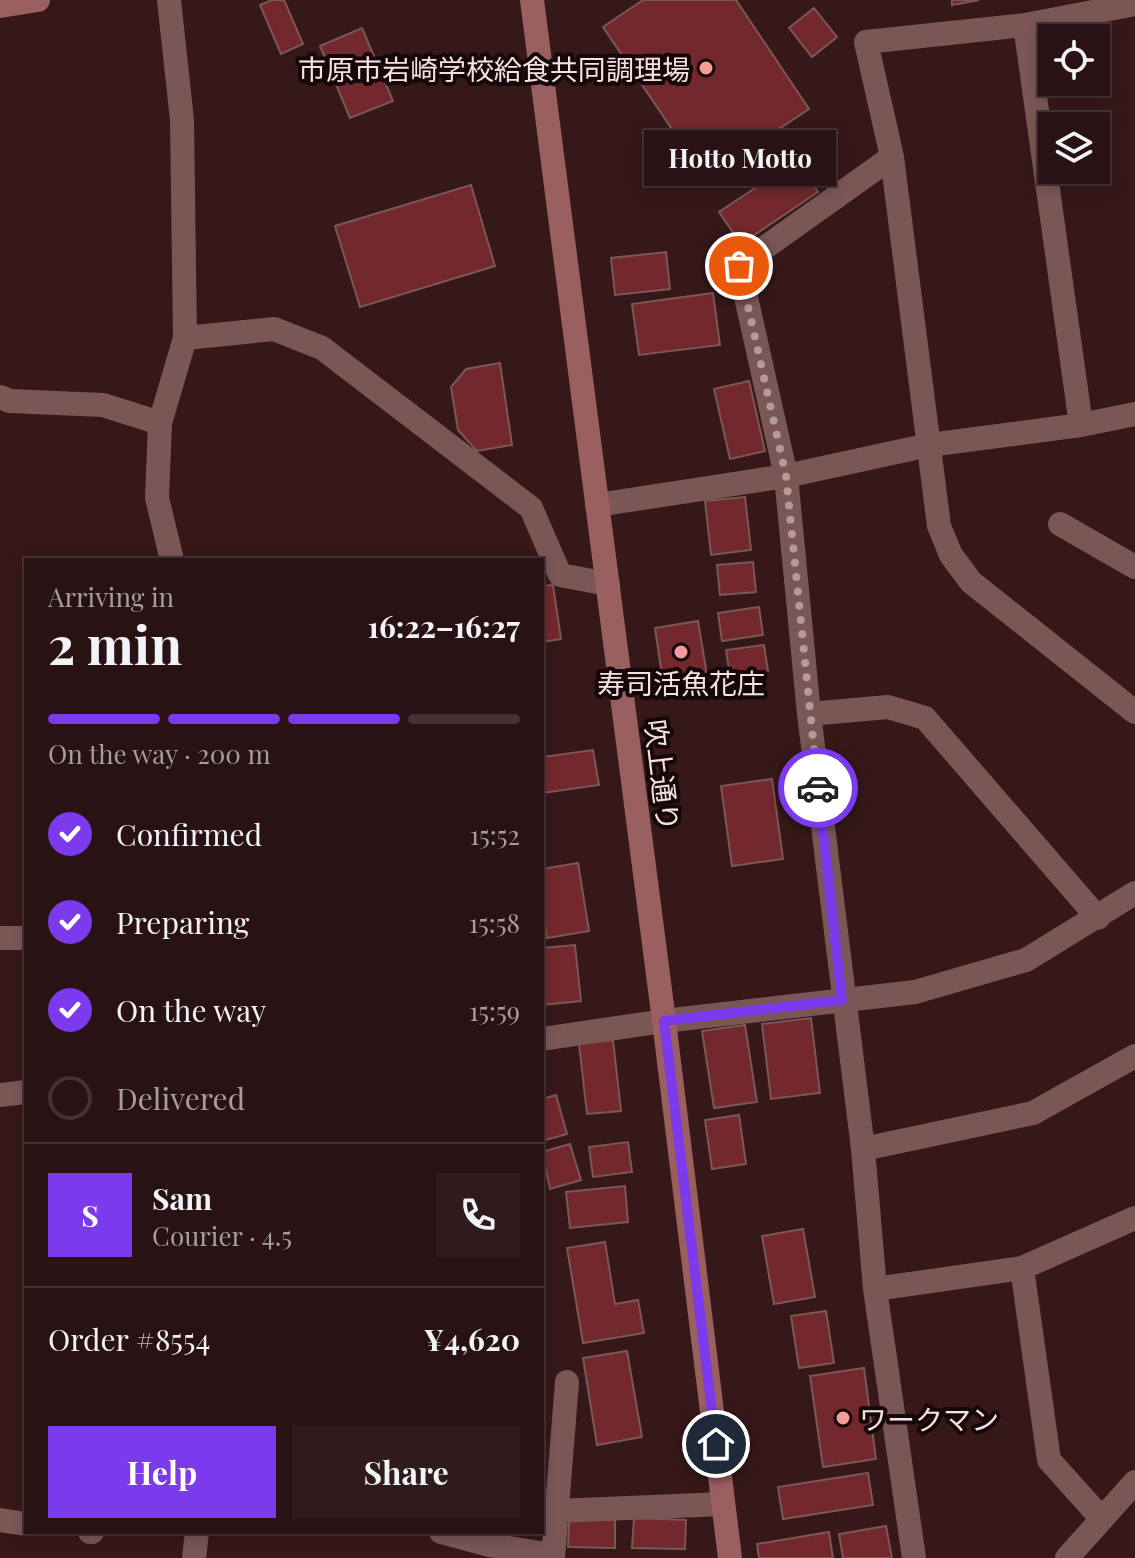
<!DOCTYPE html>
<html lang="en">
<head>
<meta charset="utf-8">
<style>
  :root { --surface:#281213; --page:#301b1c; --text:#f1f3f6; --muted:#a59ea0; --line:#443233; --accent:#7c3aed }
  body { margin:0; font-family:"Playfair Display","Noto Sans JP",serif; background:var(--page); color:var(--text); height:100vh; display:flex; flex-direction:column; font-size:30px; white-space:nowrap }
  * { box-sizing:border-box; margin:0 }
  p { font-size:26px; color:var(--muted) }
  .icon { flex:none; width:44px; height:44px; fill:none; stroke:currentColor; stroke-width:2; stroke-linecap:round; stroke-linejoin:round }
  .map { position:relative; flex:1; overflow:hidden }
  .sheet { position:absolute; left:24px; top:558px; width:520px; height:976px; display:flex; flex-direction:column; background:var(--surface); border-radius:0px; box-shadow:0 4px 12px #0003,0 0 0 2px var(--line) }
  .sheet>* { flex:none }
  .tools { position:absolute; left:1038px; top:24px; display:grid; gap:16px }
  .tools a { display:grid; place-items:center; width:72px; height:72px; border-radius:0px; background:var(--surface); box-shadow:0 4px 12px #0003,0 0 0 2px var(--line); font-size:40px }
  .pin { position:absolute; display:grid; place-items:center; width:68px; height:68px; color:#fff; margin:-34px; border:4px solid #fff; border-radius:50%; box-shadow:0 2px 8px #0007 }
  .courier { position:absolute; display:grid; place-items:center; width:80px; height:80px; margin:-40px; border:6px solid #7c3aed; border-radius:50%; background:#fff; color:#222; box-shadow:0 2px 10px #0007 }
  .bubble { position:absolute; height:56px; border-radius:0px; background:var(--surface); box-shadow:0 4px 12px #0003,0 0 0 2px var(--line); font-size:26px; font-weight:700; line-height:56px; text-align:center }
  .head em { font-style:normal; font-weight:700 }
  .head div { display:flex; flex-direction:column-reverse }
  .head { display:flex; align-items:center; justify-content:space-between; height:136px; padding:0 24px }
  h1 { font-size:52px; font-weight:700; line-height:60px }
  .bar { display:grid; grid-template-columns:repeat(4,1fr); gap:12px 8px; align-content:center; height:96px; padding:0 24px }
  .bar i { height:10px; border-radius:6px; background:var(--line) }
  .bar .current { background:var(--accent) }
  .bar p { grid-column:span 4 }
  .line { display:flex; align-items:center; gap:20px; padding:0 24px; border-top:2px solid var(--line) }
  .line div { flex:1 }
  .round { display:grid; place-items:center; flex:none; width:84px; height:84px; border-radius:0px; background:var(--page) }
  ol { padding:0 24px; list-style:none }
  li { display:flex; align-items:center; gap:24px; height:88px }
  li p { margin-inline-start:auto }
  li .icon { padding:8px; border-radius:50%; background:var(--accent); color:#fff; stroke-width:4 }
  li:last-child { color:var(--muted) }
  li i { width:44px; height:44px; border:4px solid var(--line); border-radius:50% }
  .button { display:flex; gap:16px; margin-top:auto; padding:16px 24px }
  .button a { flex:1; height:92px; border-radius:0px; background:var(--accent); color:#fff; font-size:32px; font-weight:700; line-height:92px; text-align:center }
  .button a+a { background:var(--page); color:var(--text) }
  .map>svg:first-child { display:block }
  .building { fill:#72282d; stroke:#7b5757; stroke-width:2 }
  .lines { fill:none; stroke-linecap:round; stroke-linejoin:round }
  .street { stroke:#7a5655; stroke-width:24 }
  .secondary { stroke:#9a5f5f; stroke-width:24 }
  .done { stroke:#b39b9a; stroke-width:8; stroke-dasharray:0 14.4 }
  .route { stroke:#7c3aed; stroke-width:10 }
  .poi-dot { fill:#f59b9b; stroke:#150808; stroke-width:3 }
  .labels { text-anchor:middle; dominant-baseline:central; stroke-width:8; stroke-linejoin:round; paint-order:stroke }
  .poi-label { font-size:28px; fill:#f7e1e0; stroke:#150808; text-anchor:end }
  .street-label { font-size:28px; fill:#f7e1e0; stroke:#150808 }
</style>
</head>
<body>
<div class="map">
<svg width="1135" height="1558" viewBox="0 0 1135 1558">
  <rect width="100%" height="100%" fill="#361819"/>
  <path class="building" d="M272,0H284L303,44L281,54L260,5Z
    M643,0H736L809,109L705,178L603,27Z
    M952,0H979L952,5Z
    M814,8L837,37L812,57L789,28Z
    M362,28L393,101L350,118L320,46Z
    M797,160L818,192L741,244L719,212Z
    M471,185L495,266L360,307L335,226Z
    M666,252L670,289L615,295L611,258Z
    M713,293L720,345L639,355L632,304Z
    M500,363L512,445L477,451L458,430L451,387L466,369Z
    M749,381L765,451L730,459L714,389Z
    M745,497L751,550L711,555L705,501Z
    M753,562L756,592L720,595L717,565Z
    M553,585L561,639L542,642V586Z
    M759,607L763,635L722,641L718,613Z
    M698,621L707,675L663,682L655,628Z
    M764,645L768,671L730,676L726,650Z
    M593,750L599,785L542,793V757Z
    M772,779L783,859L732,866L721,786Z
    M578,863L589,931L547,938L542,902V869Z
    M575,945L581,1001L542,1005V948Z
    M811,1018L820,1093L771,1099L762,1024Z
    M745,1025L757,1102L714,1108L702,1031Z
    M613,1040L621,1111L587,1114L579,1044Z
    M556,1095L567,1134L542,1141V1099Z
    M739,1115L746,1164L712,1169L705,1120Z
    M628,1142L632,1172L593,1177L589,1147Z
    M570,1144L581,1180L550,1189L542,1152Z
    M625,1186L628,1222L570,1228L566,1192Z
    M803,1229L815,1297L774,1304L762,1236Z
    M605,1242L615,1304L638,1300L644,1333L583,1343L567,1248Z
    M826,1311L834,1363L799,1368L791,1316Z
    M627,1351L642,1437L597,1445L583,1358Z
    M864,1368L876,1459L823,1467L810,1376Z
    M868,1473L873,1505L783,1519L778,1487Z
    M634,1518L686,1520L685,1549L632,1548Z
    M569,1519L615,1520V1548L568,1547Z
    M886,1526L892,1558H843L839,1534Z
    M829,1532L833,1558H759L757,1544Z"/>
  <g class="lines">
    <path class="street" d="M169,0L182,120L185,338L160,423L157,498L172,560
      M1135,4L1025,25L866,42L892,157L939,526L951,555L971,582L1135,712
      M1025,25L1081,425
      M892,157L739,266L786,476L809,714L863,1149L875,1289L914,1558
      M185,338L274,329L322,348L531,508L560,575L608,584
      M0,397L10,401L103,405L160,423
      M597,505L786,476L929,445L1081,425L1135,414
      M1060,524L1135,567
      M809,714L888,707L925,718L1098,918
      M0,938H26
      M542,1039L664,1021L915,992L1026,960L1135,893
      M0,1095L26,1092
      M863,1149L1033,1113L1135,1056
      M1022,1268L1049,1460L1102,1519
      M875,1289L1022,1268L1135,1218
      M556,1511L723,1504
      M0,1520L26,1524
      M90,1532H92
      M441,1532L489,1545L553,1555
      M194,1558L197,1532
      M553,1558L567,1382
      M1067,1558L1135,1482"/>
    <path class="secondary" d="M532,0L664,1021L730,1558
      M0,6L38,0"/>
  </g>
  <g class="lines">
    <path class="done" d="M739,266L786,476L818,788"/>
    <path class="route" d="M716,1444L664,1021L842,1000L818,788"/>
  </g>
  <g class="poi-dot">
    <circle cx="706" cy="68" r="8"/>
    <circle cx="681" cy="652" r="8"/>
    <circle cx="843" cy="1418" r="8"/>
  </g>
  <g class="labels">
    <g class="poi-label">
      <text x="690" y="68">市原市岩崎学校給食共同調理場</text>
      <text x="681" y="682" text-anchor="middle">寿司活魚花庄</text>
      <text x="859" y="1418" text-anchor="start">ワークマン</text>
    </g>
    <g class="street-label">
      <text transform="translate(663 775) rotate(83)">吹上通り</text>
    </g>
  </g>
</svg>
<div class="tools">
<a><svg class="icon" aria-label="locate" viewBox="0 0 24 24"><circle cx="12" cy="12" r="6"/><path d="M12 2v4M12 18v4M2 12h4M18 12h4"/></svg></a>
<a><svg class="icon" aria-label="layers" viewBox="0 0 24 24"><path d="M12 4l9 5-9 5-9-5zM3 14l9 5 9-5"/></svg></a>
</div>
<div class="pin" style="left:739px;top:266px;background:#ea580c"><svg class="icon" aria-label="bag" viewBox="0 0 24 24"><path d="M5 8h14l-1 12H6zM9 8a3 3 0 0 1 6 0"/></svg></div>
<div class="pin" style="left:716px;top:1444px;background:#1f2937"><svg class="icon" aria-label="home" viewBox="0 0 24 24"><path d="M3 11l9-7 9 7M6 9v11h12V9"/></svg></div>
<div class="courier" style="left:818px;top:788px"><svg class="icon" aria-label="car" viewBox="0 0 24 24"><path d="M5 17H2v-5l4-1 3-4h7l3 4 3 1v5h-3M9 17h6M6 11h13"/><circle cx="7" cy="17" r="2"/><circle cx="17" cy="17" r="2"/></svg></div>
<div class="bubble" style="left:644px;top:130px;width:192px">Hotto Motto</div>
<section class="sheet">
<div class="head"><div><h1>2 min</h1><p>Arriving in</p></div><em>16:22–16:27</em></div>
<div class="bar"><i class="current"></i><i class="current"></i><i class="current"></i><i></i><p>On the way · 200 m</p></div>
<ol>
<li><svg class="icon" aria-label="check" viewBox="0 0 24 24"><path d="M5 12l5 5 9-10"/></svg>Confirmed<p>15:52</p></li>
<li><svg class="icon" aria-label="check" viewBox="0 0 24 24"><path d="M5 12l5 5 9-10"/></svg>Preparing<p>15:58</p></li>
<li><svg class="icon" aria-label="check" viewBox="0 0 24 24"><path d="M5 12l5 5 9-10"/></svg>On the way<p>15:59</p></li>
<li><i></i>Delivered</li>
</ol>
<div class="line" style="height:144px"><b class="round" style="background:var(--accent);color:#fff">S</b><div><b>Sam</b><p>Courier · 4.5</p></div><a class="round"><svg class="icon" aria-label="phone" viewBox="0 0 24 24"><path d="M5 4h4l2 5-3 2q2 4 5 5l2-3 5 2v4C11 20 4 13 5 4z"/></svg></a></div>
<div class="line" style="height:104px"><div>Order #8554</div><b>¥4,620</b></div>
<div class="button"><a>Help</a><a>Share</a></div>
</section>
</div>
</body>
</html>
